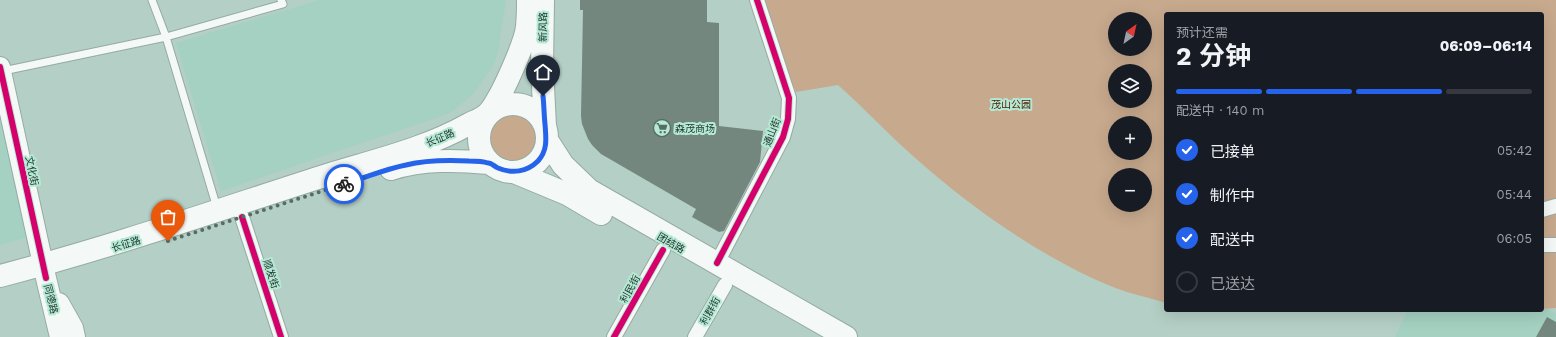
<!DOCTYPE html>
<html lang="zh">
<head>
<meta charset="utf-8">
<style>
  :root { --surface:#171b24; --page:#242831; --text:#f1f3f6; --muted:#9ea1a6; --line:#363941; --accent:#2563eb }
  body { margin:0; font-family:"Work Sans","Noto Sans SC",sans-serif; background:var(--page); color:var(--text); height:100vh; display:flex; flex-direction:column; font-size:15px; white-space:nowrap }
  * { box-sizing:border-box; margin:0 }
  p { font-size:13px; color:var(--muted) }
  .icon { flex:none; width:22px; height:22px; fill:none; stroke:currentColor; stroke-width:2; stroke-linecap:round; stroke-linejoin:round }
  .map { position:relative; flex:1; overflow:hidden }
  .panel { position:absolute; left:1164px; top:12px; width:380px; height:300px; display:flex; flex-direction:column; background:var(--surface); border-radius:4px; box-shadow:0 4px 16px #0002 }
  .panel>* { flex:none }
  .needle { width:26px; rotate:33deg }
  .buttons { position:absolute; left:1108px; top:12px; display:grid; gap:8px }
  .buttons a { display:grid; place-items:center; width:44px; height:44px; border-radius:50%; background:var(--surface); box-shadow:0 4px 16px #0002; font-size:20px }
  .pin { position:absolute; display:grid; place-items:center; width:34px; height:34px; color:#fff; margin:-41px -17px; border-radius:50% 50% 50% 0; rotate:-45deg; box-shadow:0 0 4px #0007 }
  .pin .icon { rotate:45deg }
  .courier { position:absolute; display:grid; place-items:center; width:40px; height:40px; margin:-20px; border:3px solid #2563eb; border-radius:50%; background:#fff; color:#222; box-shadow:0 1px 5px #0007 }
  .overview em { font-style:normal; font-weight:700 }
  .overview div { display:flex; flex-direction:column-reverse }
  .overview { display:flex; align-items:center; justify-content:space-between; height:68px; padding:0 12px }
  h1 { font-size:26px; font-weight:700; line-height:30px }
  .bar { display:grid; grid-template-columns:repeat(4,1fr); gap:6px 4px; align-content:center; height:48px; padding:0 12px }
  .bar i { height:5px; border-radius:3px; background:var(--line) }
  .bar .on { background:var(--accent) }
  .bar p { grid-column:span 4 }
  ol { padding:0 12px; list-style:none }
  li { display:flex; align-items:center; gap:12px; height:44px }
  li p { margin-inline-start:auto }
  li .icon { padding:4px; border-radius:50%; background:var(--accent); color:#fff; stroke-width:4 }
  li:last-child { color:var(--muted) }
  li i { width:22px; height:22px; border:2px solid var(--line); border-radius:50% }
  .map>svg:first-child { display:block }
  .built { fill:#a4d1c1 }
  .green { fill:#c7a98d; fill-rule:evenodd }
  .building { fill:#74877e }
  .lines { fill:none; stroke-linecap:round; stroke-linejoin:round }
  .lane-casing { stroke:#95aba3; stroke-width:9 }
  .street-casing { stroke:#95aba3; stroke-width:16 }
  .secondary-casing { stroke:#95aba3; stroke-width:22 }
  .highway-casing { stroke:#95aba3; stroke-width:24 }
  .lane { stroke:#f4f8f6; stroke-width:7 }
  .street { stroke:#f4f8f6; stroke-width:14 }
  .secondary { stroke:#f4f8f6; stroke-width:20 }
  .highway { stroke:#f4f8f6; stroke-width:22 }
  .cycleway-casing { stroke:#b5e9d5; stroke-width:8 }
  .cycleway { stroke:#d6006c; stroke-width:6 }
  .done { stroke:#566d64; stroke-width:4; stroke-dasharray:0 7.2 }
  .route { stroke:#2563eb; stroke-width:5 }
  .labels { text-anchor:middle; dominant-baseline:central; stroke-width:4; stroke-linejoin:round; paint-order:stroke }
  .street-label { font-size:10px; fill:#233830; stroke:#b5e9d5 }
  .park-label { font-size:10px; fill:#4d2104; stroke:#b5e9d5 }
  .poi-label { font-size:10px; fill:#233830; stroke:#b5e9d5; text-anchor:start }
</style>
</head>
<body>
<div class="map">
<svg width="1556" height="337" viewBox="0 0 1556 337">
  <rect width="100%" height="100%" fill="#b4cfc5"/>
  <path class="built" d="M320,0H506L498,52L494,64L480,85L471,96L450,113L221,191L176,43Z
    M0,101L31,236L0,245Z
    M1542,309H1548L1556,314V337H1395L1408,310Z"/>
  <path class="green" d="M765,0H1556V308L1542,309V14H1166V303C1147,297 1126,293 1108,285C1039,256 969,206 913,156C887,133 864,108 838,85L796,92L786,69ZM1115,19H1145V49H1115ZM1115,71H1145V101H1115ZM1115,123H1145V153H1115ZM1115,175H1145V205H1115Z
    M489 139a24 24 0 1 1 48 0a24 24 0 1 1-48 0Z"/>
  <path class="building" d="M580,0H707V22L719,23V126L763,131L760,162L724,231L719,232L692,217L696,209L601,154L592,145L588,139L582,124L581,116L583,10H580Z
    M1547,317L1556,322V337H1536Z"/>
  <g class="lines">
    <g class="lane-casing">
      <path id="lane" d="M152,0L166,37L217,208
        M3,71L166,37L283,4L281,0"/>
    </g>
    <g class="street-casing">
      <path id="street" d="M1542,210L1556,206
        M242,217L281,337
        M1542,245H1556
        M717,263L783,137L788,119L789,98L757,0
        M614,337L663,250
        M695,337L725,285"/>
    </g>
    <g class="secondary-casing">
      <path id="secondary" d="M0,67L46,278L60,337
        M59,303L73,328L75,337"/>
    </g>
    <g class="highway-casing">
      <path id="highway" d="M543,0L542,67L545,126
        M479 138a34 34 0 1 1 68 0a34 34 0 1 1-68 0Z
        M547,140L563,165L589,190L846,337
        M391,169C423,159 456,160 489,163
        M514,172L567,194L601,214
        M0,276C108,248 215,211 321,177C371,161 423,150 469,124C475,121 481,119 486,115C498,107 526,41 527,26C528,17 528,8 528,0"/>
    </g>
    <use href="#lane" class="lane"/>
    <use href="#street" class="street"/>
    <use href="#secondary" class="secondary"/>
    <use href="#highway" class="highway"/>
    <g class="cycleway-casing">
      <path id="cycleway" d="M0,67L46,278
        M242,217L281,337
        M717,263L783,137L788,119L789,98L757,0
        M614,337L663,250"/>
    </g>
    <use href="#cycleway" class="cycleway"/>
  </g>
  <g class="lines">
    <path class="done" d="M168,241L344,184"/>
    <path class="route" d="M344,184C365,178 385,169 406,165C426,160 449,160 469,161C475,161 482,161 488,163C492,163 495,167 498,168C512,174 527,172 538,161C548,150 546,138 545,124C544,115 544,105 543,96"/>
  </g>
  <defs>
    <g id="supermarket-ring" transform="scale(0.9)"><circle r="9.5" fill="#b5e9d5" stroke="#566d64" stroke-width="1.5"/><path d="M-6-5.5h2.5l.6 2H6L4.5 2H-2.5L-4.4-4H-6ZM-1.5 3.2a1.3 1.3 0 1 0 .1 0ZM3 3.2a1.3 1.3 0 1 0 .1 0Z" fill="#566d64"/></g>
  </defs>
  <g fill-rule="evenodd">
    <use href="#supermarket-ring" x="662" y="128"/>
  </g>
  <g class="labels">
    <g class="street-label">
      <text transform="translate(543 27) rotate(-89)">新风路</text>
      <text transform="translate(772 132) rotate(-68)">通山街</text>
      <text transform="translate(440 138) rotate(-23)">长征路</text>
      <text transform="translate(32 171) rotate(78)">文化街</text>
      <text transform="translate(671 243) rotate(30)">团结路</text>
      <text transform="translate(126 244) rotate(-17)">长征路</text>
      <text transform="translate(271 274) rotate(72)">顺发街</text>
      <text transform="translate(630 289) rotate(-61)">利民街</text>
      <text transform="translate(51 299) rotate(76)">同德路</text>
      <text transform="translate(710 311) rotate(-61)">利群街</text>
    </g>
    <g class="park-label">
      <text x="1011" y="104">茂山公园</text>
    </g>
    <g class="poi-label">
      <text x="675" y="128">森茂商场</text>
    </g>
  </g>
</svg>
<div class="buttons">
<a><svg class="needle" viewBox="-14 -14 28 28"><path d="M0-13l5 13h-10z" fill="#e53935"/><path d="M0 13l5-13h-10z" fill="#9ea1a6"/></svg></a>
<a><svg class="icon" aria-label="layers" viewBox="0 0 24 24"><path d="M12 4l9 5-9 5-9-5zM3 14l9 5 9-5"/></svg></a>
<a>+</a>
<a>−</a>
</div>
<div class="pin" style="left:168px;top:241px;background:#ea580c"><svg class="icon" aria-label="bag" viewBox="0 0 24 24"><path d="M5 8h14l-1 12H6zM9 8a3 3 0 0 1 6 0"/></svg></div>
<div class="pin" style="left:543px;top:96px;background:#1f2937"><svg class="icon" aria-label="home" viewBox="0 0 24 24"><path d="M3 11l9-7 9 7M6 9v11h12V9"/></svg></div>
<div class="courier" style="left:344px;top:184px"><svg class="icon" aria-label="bike" viewBox="0 0 24 24"><circle cx="6" cy="16" r="4"/><circle cx="18" cy="16" r="4"/><path d="M6 16l4-8h5l3 8M10 8l3 8H6M13 5h3"/></svg></div>
<section class="panel">
<div class="overview"><div><h1>2 分钟</h1><p>预计还需</p></div><em>06:09–06:14</em></div>
<div class="bar"><i class="on"></i><i class="on"></i><i class="on"></i><i></i><p>配送中 · 140 m</p></div>
<ol>
<li><svg class="icon" aria-label="check" viewBox="0 0 24 24"><path d="M5 12l5 5 9-10"/></svg>已接单<p>05:42</p></li>
<li><svg class="icon" aria-label="check" viewBox="0 0 24 24"><path d="M5 12l5 5 9-10"/></svg>制作中<p>05:44</p></li>
<li><svg class="icon" aria-label="check" viewBox="0 0 24 24"><path d="M5 12l5 5 9-10"/></svg>配送中<p>06:05</p></li>
<li><i></i>已送达</li>
</ol>
</section>
</div>
</body>
</html>
